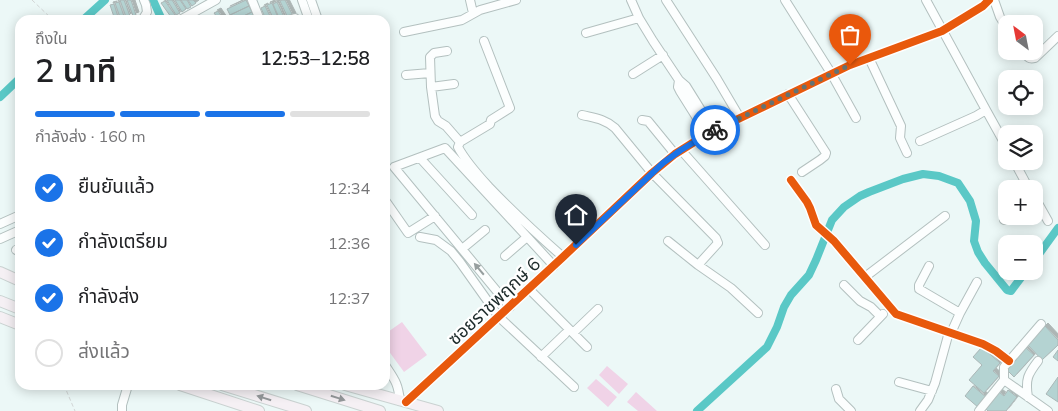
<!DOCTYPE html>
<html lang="th">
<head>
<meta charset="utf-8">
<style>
  :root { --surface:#fff; --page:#f2f2f2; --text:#202124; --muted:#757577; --line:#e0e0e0; --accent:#1a73e8 }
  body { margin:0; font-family:Mulish,"Noto Sans Thai",sans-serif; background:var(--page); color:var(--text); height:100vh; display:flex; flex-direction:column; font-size:19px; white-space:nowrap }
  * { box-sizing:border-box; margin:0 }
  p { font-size:16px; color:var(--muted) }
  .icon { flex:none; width:28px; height:28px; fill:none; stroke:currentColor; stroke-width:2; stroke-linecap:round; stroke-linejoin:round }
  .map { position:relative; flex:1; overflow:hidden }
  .side { position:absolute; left:15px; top:15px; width:375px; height:375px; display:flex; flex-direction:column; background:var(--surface); border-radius:15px; box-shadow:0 2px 12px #0003 }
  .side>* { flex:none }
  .needle { width:32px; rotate:328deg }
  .controls { position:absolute; left:998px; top:15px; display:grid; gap:10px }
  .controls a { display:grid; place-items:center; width:45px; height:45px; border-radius:10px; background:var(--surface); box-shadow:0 2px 12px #0003; font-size:25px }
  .pin { position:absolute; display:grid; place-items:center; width:42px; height:42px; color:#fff; margin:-51px -21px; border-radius:50% 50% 50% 0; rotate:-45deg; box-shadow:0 0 5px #0007 }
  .pin .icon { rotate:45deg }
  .courier { position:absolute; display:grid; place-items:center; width:50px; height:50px; margin:-25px; border:4px solid #1a73e8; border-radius:50%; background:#fff; color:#222; box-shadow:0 1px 6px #0007 }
  .head em { font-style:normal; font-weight:600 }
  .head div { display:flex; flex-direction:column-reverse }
  .head { display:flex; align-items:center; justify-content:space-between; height:85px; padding:0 20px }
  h1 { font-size:32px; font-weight:600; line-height:38px }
  .bar { display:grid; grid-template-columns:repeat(4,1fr); gap:8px 5px; align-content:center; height:60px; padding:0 20px }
  .bar i { height:6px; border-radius:4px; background:var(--line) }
  .bar .active { background:var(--accent) }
  .bar p { grid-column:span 4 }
  ol { padding:0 20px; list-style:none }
  li { display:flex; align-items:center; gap:15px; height:55px }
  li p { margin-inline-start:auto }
  li .icon { padding:5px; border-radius:50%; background:var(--accent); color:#fff; stroke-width:4 }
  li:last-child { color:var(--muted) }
  li i { width:28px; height:28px; border:2px solid var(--line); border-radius:50% }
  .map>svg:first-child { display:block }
  .green { fill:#f0d3e7 }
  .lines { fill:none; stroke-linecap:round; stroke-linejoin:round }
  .canal { stroke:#5ac8c6; stroke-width:8 }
  .building { fill:#b4d3d2; stroke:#abb7b7; filter:url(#shadow) }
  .minor-casing { stroke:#b3c0bf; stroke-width:10 }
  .major-casing { stroke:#cad2d1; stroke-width:12 }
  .path { stroke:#d2d6d6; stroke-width:1; stroke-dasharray:4 2.5; stroke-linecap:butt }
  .minor { stroke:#fcfefe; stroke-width:8 }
  .major { stroke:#f5f0f4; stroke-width:10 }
  .cycleway-casing { stroke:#fff; stroke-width:11 }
  .cycleway { stroke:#e8590c; stroke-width:8 }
  .oneway { fill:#979f9f }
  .oneway2 { fill:#939799 }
  .done { stroke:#657272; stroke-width:5; stroke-dasharray:0 9 }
  .route { stroke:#1a73e8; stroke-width:6 }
  .labels { text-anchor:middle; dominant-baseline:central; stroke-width:4.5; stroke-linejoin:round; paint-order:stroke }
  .street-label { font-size:18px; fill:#1c2a2a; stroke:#fff }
</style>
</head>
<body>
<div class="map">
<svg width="1058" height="411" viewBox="0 0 1058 411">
  <defs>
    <filter id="shadow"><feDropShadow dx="3" dy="-3" stdDeviation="0" flood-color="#0004"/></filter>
  </defs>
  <rect width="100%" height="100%" fill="#ecf8f7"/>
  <path class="green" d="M402,322L427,355L404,372L385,346V334Z
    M607,366L628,384L619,394L599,375Z
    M596,379L617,397L608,407L587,388Z
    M636,392L657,411H638L627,402Z"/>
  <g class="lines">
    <path class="canal" d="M153,0L162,20
      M83,20L105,0
      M0,97L20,78
      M1034,261L1058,228
      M697,411L767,347L777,327L784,307L791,295L809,275L816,260L832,220L844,207L860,196L869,192L903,179L923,174L939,176L958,183L970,201L976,221L974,241L978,252L985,263L1007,290L1011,291L1026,271"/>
  </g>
  <path class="building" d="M120,0H124L130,16L126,17Z
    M127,0H131L136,15L133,16Z
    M167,0H172L180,13L176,15Z
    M175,0H180L186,9L182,12Z
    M181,0H187L191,7L187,9Z
    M188,0H193L196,3L192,6Z
    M246,0L249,6L230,15L227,9Z
    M282,0H285L293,16L288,18L280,1Z
    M165,1L175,15L171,17L161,3Z
    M119,2L125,19L122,20H121L115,3Z
    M277,2L285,19L283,20H280L273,4Z
    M272,3L279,20H274L267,5Z
    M114,4L119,20H115L110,5Z
    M249,6L252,12L235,20H232L230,15Z
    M265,6L272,20H266L261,8Z
    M218,11L224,20H219L214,13Z
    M252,12L255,18L250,20H235Z
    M1045,326L1058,340V345L1042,360L1027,344Z
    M982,347L1000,363L993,371L999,376L984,393L969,380L982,365L973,357Z
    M1026,348L1034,355L1014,377L1006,369Z
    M1058,350V361L1053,357Z
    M1058,377V402L1046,394Z
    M973,386L987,398L979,408L965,396Z
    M1008,390L1017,397L1006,411H988L986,409L999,392L1004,396Z"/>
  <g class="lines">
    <g class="minor-casing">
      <path id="minor" d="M144,0L146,5L147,12L144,17L147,20
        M252,0L260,20
        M302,0L309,20
        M311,0L318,20
        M470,0L473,13
        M631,0L639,18L653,41L679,80L686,86L714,131
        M666,0L717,79L740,118
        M785,0L831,73L856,118
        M994,0L1000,17L1006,27
        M180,20L216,0
        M289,20L295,18
        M404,32L462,20L480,10L516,0
        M586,33L639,18
        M484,41L510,108L491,120L490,124L460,142L458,147C466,162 478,175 489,187C513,212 538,235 563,257
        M447,51L434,53L430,57L431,87L435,116L438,121L446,126L460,142
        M1023,51C1027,56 1028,60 1035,58L1058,36
        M869,58L901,126L900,138L907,153
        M633,74L663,55
        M406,75L430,73
        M679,80L678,87L680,91L707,134
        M431,87L454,84
        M788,94L826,153L825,156L820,160L802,172
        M986,110L1006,146
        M582,115C594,118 605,119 615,128L652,173L716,238L718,243L698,265L668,241
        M642,120L648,121L675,154
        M920,141L976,116L986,110L926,0
        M681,150L765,245
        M420,158L472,215
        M1014,161L1029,189
        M791,180L807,202L810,208L816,225L834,241L896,314L983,344L996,351L1009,361
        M1034,196L1048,221
        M385,200L408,233L435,216
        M1004,220L1008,216
        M0,224L20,215
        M420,237L436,240L451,251L460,262L499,317L574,387
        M0,239L20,230
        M462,249L485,230
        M16,250L20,252
        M505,256L527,237
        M698,265L731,288L758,313
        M929,266L919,285V289L960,313
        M865,277L945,216
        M844,285L860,301L871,307L880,316
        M529,289L587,347
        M510,307L394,167L445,148L554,266
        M573,333L598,309
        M951,333L960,313L977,282
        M858,340L883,314
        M541,357L565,334
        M385,365C395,380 398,383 400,401
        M1004,380L1048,411
        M899,382L932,391
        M836,389L839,399L851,411
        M1028,397C1025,379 1028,374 1038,361
        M406,402L563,257L652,173L675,154L707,134L850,65L942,31L983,6L989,0
        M122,411V405L128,385
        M920,411L928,400L935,383L949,332
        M979,411L1004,380V367L1041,324"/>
    </g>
    <g class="major-casing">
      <path id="major" d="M0,272L20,281
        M0,301L20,309
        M0,317L20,325
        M180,385L259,411
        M222,385L306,411
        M297,385L380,411
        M345,385L438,411"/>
    </g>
    <path class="path" d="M32,0L53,20
      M64,385L75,411"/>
    <use href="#minor" class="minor"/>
    <use href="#major" class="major"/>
    <g class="cycleway-casing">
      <path id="cycleway" d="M791,180L807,202L810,208L816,225L834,241L896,314L983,344L996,351L1009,361
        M406,402L563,257L652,173L675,154L707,134L850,65L942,31L983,6L989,0"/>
    </g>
    <use href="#cycleway" class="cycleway"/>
  </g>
  <defs><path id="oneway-solid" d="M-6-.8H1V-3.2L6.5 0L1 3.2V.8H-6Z" transform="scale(1.25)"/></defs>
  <use class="oneway" href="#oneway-solid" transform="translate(479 269) rotate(-130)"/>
  <g class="oneway2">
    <use href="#oneway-solid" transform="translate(264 398) rotate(-163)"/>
    <use href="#oneway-solid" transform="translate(338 398) rotate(17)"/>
  </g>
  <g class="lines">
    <path class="done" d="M715,130L850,65"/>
    <path class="route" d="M576,245L663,163L681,150L715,130"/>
  </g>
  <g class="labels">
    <g class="street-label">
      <text transform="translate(494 301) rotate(-43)">ซอยราชพฤกษ์ 6</text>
    </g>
  </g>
</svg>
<div class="controls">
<a><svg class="needle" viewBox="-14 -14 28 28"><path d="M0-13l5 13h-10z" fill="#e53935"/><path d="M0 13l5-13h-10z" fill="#757577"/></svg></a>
<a><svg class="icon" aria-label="locate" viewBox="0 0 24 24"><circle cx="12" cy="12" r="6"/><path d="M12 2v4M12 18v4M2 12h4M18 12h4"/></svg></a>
<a><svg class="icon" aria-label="layers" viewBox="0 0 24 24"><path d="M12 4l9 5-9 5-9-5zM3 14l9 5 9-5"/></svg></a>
<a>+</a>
<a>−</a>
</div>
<div class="pin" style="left:850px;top:65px;background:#ea580c"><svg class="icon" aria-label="bag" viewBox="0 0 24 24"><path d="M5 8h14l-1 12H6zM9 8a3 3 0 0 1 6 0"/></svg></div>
<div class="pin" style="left:576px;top:245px;background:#1f2937"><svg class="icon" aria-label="home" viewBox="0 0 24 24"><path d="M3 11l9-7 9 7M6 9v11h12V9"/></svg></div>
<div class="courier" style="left:715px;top:130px"><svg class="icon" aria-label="bike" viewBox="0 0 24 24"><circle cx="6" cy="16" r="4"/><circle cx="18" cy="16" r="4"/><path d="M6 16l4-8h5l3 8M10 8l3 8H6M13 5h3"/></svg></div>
<section class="side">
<div class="head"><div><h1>2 นาที</h1><p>ถึงใน</p></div><em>12:53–12:58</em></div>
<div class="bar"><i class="active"></i><i class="active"></i><i class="active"></i><i></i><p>กำลังส่ง · 160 m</p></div>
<ol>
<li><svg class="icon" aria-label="check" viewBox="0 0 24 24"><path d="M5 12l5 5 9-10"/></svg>ยืนยันแล้ว<p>12:34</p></li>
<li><svg class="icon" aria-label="check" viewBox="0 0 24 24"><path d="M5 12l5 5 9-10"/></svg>กำลังเตรียม<p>12:36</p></li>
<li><svg class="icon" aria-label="check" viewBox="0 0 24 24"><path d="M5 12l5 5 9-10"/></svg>กำลังส่ง<p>12:37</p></li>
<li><i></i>ส่งแล้ว</li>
</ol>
</section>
</div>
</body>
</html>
